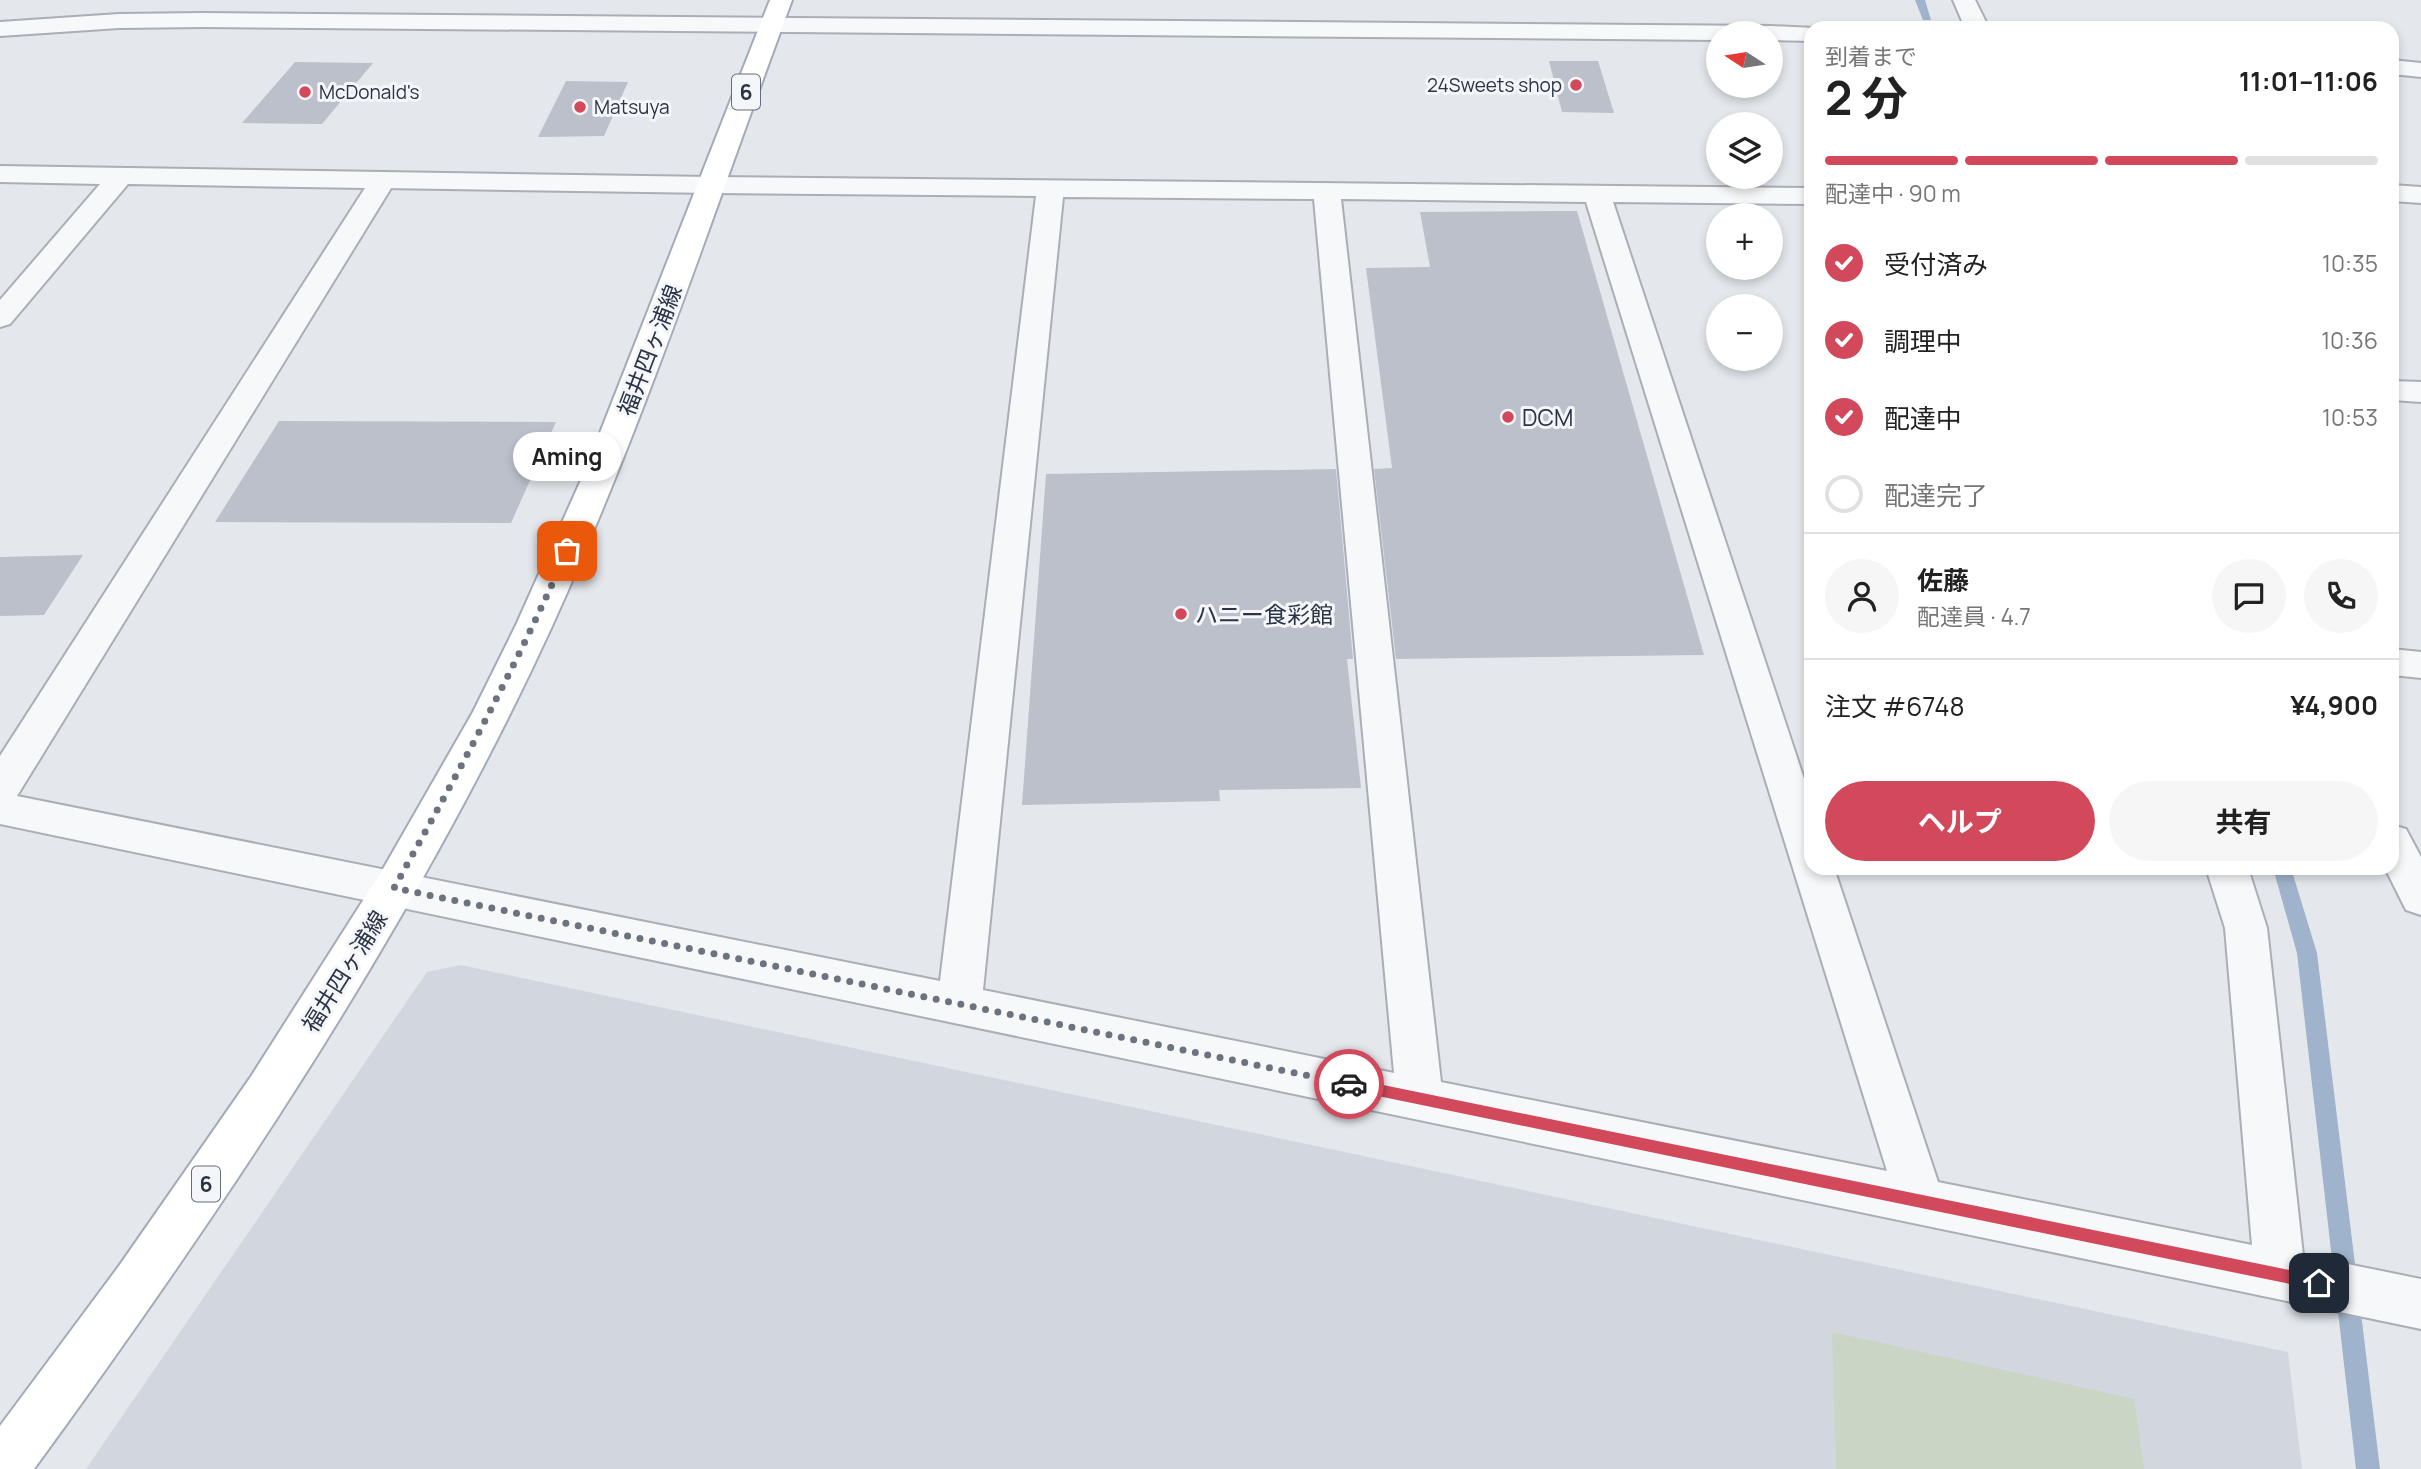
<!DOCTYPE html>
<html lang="ja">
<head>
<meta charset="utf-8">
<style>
  :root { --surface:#fff; --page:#f6f6f6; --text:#222; --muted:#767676; --line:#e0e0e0; --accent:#d1495b }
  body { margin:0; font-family:Manrope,"Noto Sans JP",sans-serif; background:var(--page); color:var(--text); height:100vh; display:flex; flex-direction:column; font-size:26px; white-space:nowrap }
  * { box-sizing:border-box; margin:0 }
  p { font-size:23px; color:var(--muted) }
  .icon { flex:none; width:38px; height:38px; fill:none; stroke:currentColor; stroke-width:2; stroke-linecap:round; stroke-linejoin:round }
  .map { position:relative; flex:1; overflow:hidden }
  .drawer { position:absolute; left:1804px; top:21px; width:595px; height:854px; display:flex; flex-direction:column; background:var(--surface); border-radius:21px; box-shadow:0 4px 10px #0003 }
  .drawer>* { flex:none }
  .needle { width:46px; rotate:282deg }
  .fabs { position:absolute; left:1706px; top:21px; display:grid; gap:14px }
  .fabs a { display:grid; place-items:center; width:77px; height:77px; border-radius:50%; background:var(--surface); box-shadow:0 4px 10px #0003; font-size:35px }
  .pin { position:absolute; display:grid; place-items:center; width:60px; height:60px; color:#fff; margin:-30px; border-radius:14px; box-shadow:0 4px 10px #0006 }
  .courier { position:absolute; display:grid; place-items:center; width:70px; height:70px; margin:-35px; border:5px solid #d1495b; border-radius:50%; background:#fff; color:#222; box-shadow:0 2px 9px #0007 }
  .bubble { position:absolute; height:49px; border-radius:24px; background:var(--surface); box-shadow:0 4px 10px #0003; font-size:23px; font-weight:700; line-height:49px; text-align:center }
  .head em { font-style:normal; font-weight:700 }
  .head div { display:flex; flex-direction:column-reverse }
  .head { display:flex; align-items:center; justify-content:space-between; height:119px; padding:0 21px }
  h1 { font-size:46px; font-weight:700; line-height:52px }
  .bar { display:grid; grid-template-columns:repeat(4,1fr); gap:10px 7px; align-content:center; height:84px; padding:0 21px }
  .bar i { height:9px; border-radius:5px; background:var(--line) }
  .bar .active { background:var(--accent) }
  .bar p { grid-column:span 4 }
  .line { display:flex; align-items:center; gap:18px; padding:0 21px; border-top:2px solid var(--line) }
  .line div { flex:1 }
  .round { display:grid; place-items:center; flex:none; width:74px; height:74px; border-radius:37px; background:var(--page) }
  ol { padding:0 21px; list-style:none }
  li { display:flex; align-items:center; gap:21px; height:77px }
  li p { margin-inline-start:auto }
  li .icon { padding:7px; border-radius:50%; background:var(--accent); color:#fff; stroke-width:4 }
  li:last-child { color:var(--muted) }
  li i { width:38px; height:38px; border:4px solid var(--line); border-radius:50% }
  .button { display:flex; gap:14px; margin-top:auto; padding:14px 21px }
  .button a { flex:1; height:80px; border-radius:42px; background:var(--accent); color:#fff; font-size:28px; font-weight:700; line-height:80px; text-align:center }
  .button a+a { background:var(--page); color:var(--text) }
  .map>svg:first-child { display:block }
  .built { fill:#d2d6de }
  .green { fill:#c9d6c5 }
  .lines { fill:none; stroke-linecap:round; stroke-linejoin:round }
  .stream { fill:#9fb4cc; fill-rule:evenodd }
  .building { fill:#bbc0ca }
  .pedestrian-casing { stroke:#a9aeb7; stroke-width:4 }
  .minor-casing { stroke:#a9aeb7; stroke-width:4 }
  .tertiary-casing { stroke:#a9aeb7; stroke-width:4 }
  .primary-casing { stroke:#a3abb8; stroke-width:4 }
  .pedestrian { fill:#f7f8fa; fill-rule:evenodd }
  .minor { fill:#f7f8fa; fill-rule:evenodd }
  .tertiary { fill:#f7f8fa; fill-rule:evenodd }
  .primary { fill:#fff; fill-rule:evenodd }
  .route { fill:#d1495b }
  .done { stroke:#6c737f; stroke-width:7; stroke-dasharray:0 12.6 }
  .poi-dot { fill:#d1495b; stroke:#f4f6f9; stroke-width:2.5 }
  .labels { text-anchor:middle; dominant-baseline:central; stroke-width:6; stroke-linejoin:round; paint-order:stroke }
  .far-poi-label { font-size:19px; fill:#2b3445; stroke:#f4f6f9; text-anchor:start }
  .shield { fill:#f4f6f9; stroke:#676e7b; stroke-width:2 }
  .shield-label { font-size:21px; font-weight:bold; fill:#2b3445 }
  .street-label { font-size:23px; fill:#2b3445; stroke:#f4f6f9 }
  .poi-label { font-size:23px; fill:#2b3445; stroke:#f4f6f9; text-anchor:start }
</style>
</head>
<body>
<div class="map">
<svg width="2421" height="1469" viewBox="0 0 2421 1469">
  <rect width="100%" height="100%" fill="#e4e7ec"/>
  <path class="built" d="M461,965L2288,1352L2302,1469H86L427,972Z"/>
  <path class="green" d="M1832,1332L2134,1399L2144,1469H1836Z"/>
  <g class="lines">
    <path class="stream" d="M1915,0H1925L1931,20H1923Z
      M2273,868H2291L2317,953L2380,1469H2356L2297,953Z"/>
  </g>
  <path class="building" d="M1549,61H1598L1614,113L1562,112Z
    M295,62L373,63L322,124L242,123Z
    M566,81L628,82L604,136L538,137Z
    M1577,211L1704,655L1396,659L1374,469L1392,468L1366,268L1430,267L1420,212Z
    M279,421L556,422L511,523L215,522Z
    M1336,469L1353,659H1347L1361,788L1219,790L1220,801L1022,805L1046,474Z
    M83,555L44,615L0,616V557Z"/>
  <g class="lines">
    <g class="pedestrian-casing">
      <path id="pedestrian" d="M383,172L713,177L722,179L726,185L722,191L713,193L383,188L374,186L370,180L374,174Z"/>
    </g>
    <g class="minor-casing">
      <path id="minor" d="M0,166L383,172L392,174L396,180L17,796L940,981L1036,196L713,193L704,191L700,185L704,179L713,177L1811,188V204L1613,202L1811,800V868H1834L1938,1182L2252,1245L2225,928L2206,868H2248L2267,928L2303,1255L2421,1279V1329L0,824V756L365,188L128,184L10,324L0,327V300L100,184L0,182ZM1063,197L1314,199L1394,1073L983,990ZM1341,199L1586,202L1887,1171L1441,1082Z
        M2392,185L2421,187V203L2392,201Z
        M2392,381L2421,382V402L2392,400Z
        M2392,649L2421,652V678L2392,675Z"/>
    </g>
    <g class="tertiary-casing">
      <path id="tertiary" d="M1953,0H1975L1989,28H1965Z
        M203,13L1771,26L1815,28H1811V41L1771,40V33H1718V40L203,27L119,28L0,36V22L119,14Z
        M2392,60L2421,63V77L2392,74Z
        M2392,825L2406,829L2421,857V915L2406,910L2385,868H2392Z"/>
    </g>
    <g class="primary-casing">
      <path id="primary" d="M770,0H792C709,224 635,453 532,669C397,951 218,1217 34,1469H0V1426L119,1266L250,1078L383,869L473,712L516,625L585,471Z"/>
    </g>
    <use href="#pedestrian" class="pedestrian"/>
    <use href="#minor" class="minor"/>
    <use href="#tertiary" class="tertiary"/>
    <use href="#primary" class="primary"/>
  </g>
  <path class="route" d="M1349,1078L2319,1276L2325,1278L2327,1283L2325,1288L2319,1290L1349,1090L1342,1084Z"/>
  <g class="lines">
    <path class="done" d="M567,551C516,667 456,777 394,888L1349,1084"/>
  </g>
  <g class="poi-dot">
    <circle cx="1576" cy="85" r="7"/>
    <circle cx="305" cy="92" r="7"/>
    <circle cx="580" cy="107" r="7"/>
    <circle cx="1508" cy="417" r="7"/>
    <circle cx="1181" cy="614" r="7"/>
  </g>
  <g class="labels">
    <g class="far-poi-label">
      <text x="1562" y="85" text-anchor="end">24Sweets shop</text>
      <text x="319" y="92">McDonald's</text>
      <text x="594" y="107">Matsuya</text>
    </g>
    <g class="shield">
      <rect x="732" y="74.5" width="28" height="35" rx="5"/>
      <rect x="192" y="1166.5" width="28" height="35" rx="5"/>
    </g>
    <g class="shield-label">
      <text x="746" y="92">6</text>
      <text x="206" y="1184">6</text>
    </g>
    <g class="street-label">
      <text transform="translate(649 350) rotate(-69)">福井四ヶ浦線</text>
      <text transform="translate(344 971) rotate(-58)">福井四ヶ浦線</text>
    </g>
    <g class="poi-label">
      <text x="1522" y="417">DCM</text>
      <text x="1195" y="614">ハニー食彩館</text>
    </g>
  </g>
</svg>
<div class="fabs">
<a><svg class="needle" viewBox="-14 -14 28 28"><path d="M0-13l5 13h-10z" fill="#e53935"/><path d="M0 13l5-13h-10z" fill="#767676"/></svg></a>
<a><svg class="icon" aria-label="layers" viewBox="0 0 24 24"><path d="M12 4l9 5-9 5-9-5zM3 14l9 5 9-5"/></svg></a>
<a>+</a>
<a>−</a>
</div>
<div class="pin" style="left:567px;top:551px;background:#ea580c"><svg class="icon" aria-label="bag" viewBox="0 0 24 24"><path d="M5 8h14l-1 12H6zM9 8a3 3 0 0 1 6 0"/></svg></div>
<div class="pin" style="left:2319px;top:1283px;background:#1f2937"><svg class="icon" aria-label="home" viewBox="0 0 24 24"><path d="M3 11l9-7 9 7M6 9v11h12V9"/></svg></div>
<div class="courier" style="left:1349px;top:1084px"><svg class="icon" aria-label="car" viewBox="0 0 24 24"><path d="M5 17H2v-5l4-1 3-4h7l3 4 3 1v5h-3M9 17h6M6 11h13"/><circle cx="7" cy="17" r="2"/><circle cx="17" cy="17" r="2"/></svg></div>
<div class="bubble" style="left:513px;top:432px;width:108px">Aming</div>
<section class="drawer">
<div class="head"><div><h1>2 分</h1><p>到着まで</p></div><em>11:01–11:06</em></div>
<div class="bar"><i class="active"></i><i class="active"></i><i class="active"></i><i></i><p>配達中 · 90 m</p></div>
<ol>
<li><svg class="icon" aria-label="check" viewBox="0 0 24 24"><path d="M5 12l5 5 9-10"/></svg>受付済み<p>10:35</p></li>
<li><svg class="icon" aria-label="check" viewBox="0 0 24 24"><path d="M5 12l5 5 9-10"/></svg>調理中<p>10:36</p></li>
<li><svg class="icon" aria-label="check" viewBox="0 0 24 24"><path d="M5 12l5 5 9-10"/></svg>配達中<p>10:53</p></li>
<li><i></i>配達完了</li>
</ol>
<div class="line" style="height:126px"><a class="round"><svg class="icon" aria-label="person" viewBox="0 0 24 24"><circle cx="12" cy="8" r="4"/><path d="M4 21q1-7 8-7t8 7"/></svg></a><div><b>佐藤</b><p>配達員 · 4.7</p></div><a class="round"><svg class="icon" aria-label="chat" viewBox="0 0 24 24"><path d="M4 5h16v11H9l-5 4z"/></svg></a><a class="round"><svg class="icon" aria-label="phone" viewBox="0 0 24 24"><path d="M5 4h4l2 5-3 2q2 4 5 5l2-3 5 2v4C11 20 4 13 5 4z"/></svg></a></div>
<div class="line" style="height:91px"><div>注文 #6748</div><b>¥4,900</b></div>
<div class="button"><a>ヘルプ</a><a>共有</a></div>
</section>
</div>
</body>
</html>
